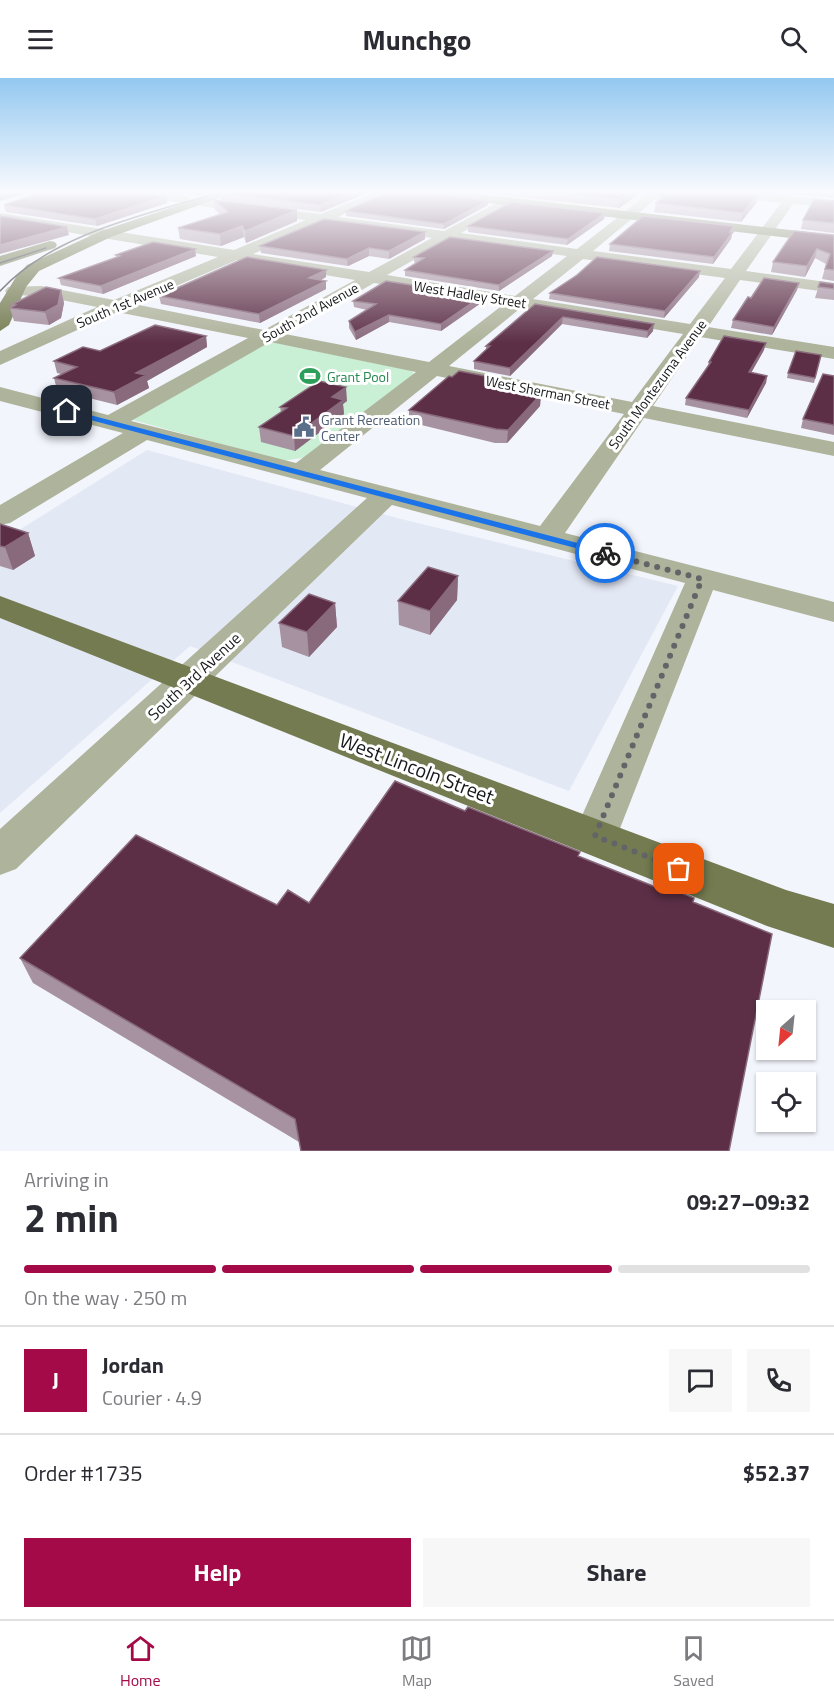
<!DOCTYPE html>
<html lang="en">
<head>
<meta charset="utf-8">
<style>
  :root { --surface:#fff; --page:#f7f7f7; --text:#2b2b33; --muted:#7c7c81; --line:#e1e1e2; --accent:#a30a47 }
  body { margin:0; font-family:"Titillium Web",sans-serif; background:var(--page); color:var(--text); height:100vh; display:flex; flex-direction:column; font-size:22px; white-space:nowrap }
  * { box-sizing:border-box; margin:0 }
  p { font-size:20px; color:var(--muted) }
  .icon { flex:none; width:33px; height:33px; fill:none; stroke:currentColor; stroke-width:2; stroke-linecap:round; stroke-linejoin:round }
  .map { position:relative; height:1073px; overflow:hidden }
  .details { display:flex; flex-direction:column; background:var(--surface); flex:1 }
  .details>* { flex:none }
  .needle { width:39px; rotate:207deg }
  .fabs { position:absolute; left:756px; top:922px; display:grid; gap:12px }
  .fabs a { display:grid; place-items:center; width:60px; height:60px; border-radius:0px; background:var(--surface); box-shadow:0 2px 4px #0004; font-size:30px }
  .pin { position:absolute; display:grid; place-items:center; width:51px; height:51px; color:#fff; margin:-26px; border-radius:12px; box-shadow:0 3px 9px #0006 }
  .courier { position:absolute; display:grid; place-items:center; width:60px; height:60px; margin:-30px; border:4px solid #1a73e8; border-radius:50%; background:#fff; color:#222; box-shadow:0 2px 8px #0007 }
  .overview em { font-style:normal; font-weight:700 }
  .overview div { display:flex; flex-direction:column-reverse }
  .overview { display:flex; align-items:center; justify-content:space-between; height:102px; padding:0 24px }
  h1 { font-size:39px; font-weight:700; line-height:45px }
  .bar { display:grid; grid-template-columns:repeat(4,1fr); gap:9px 6px; align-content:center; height:72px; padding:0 24px }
  .bar i { height:8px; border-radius:4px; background:var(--line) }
  .bar .active { background:var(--accent) }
  .bar p { grid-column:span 4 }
  .line { display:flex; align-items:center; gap:15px; padding:0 24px; border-top:2px solid var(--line) }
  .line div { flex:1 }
  .round { display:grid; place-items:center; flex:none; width:63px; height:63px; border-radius:0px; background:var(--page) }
  .primary-button { display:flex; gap:12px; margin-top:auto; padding:12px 24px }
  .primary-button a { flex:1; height:69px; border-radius:0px; background:var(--accent); color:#fff; font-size:24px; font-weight:700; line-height:69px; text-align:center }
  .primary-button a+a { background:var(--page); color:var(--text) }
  header { display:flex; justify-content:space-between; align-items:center; height:78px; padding:0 24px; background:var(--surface); font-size:27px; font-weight:700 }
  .tabs { display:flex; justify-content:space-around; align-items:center; height:84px; border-top:2px solid var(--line); background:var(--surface); font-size:16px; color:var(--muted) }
  .tabs a { display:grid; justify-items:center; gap:3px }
  .tabs .active { color:var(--accent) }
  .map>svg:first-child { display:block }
  .built { fill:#e3e8f5 }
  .education { fill:#f6e9d5 }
  .green { fill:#c9efd5 }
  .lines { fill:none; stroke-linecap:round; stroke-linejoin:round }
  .minor { fill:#aeb39b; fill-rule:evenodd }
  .major { fill:#747b50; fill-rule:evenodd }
  .tram { stroke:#3a3b3e; stroke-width:1.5 }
  .wall { fill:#a792a1 }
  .shaded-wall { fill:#896a7d }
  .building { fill:#5c2f46; stroke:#896a7d; stroke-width:1.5 }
  .route { fill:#1a73e8 }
  .done { stroke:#626468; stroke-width:6; stroke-dasharray:0 10.8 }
  .labels { text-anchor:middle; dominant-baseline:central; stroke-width:6; stroke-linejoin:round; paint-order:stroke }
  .far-street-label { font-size:14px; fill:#151618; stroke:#fff }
  .far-leisure-label { font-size:14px; fill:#27864d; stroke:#fff; text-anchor:start }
  .far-service-label { font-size:14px; fill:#4e5e75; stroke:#fff; text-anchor:start }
  .street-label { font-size:16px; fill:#151618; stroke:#fff }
  .near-street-label { font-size:20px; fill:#151618; stroke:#fff }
</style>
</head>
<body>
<header><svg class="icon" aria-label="menu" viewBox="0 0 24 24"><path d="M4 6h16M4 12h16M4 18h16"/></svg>Munchgo<svg class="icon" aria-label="search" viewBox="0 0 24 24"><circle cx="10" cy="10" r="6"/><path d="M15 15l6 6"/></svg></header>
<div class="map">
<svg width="834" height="1073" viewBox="0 0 834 1073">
  <rect width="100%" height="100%" fill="#f2f5fc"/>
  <path class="built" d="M147,372L401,441L678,508L569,713L190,568L0,735V464Z"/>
  <path class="education" d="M463,115H650L627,132L619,133Z"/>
  <path class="green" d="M265,265H275L409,292L413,294V298L308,379L282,383L133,342L135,338Z"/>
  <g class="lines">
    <path class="minor" d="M132,115C148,114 179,110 191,121L185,125L138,119Z
      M373,115H389L338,139L444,153L508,119L513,120V126L461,155L577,171L649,115H663L593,173L731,191L781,125L721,119L715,115H758L834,122V130L793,126L746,193L834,205V215L740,202L708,249L834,269V281L700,259L653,328L834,364V378L644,340L565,455L834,524V544L713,512L617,758L610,771L595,776L580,771L573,758L685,505L392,427L16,791L0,797V751L367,420L147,362L10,445L0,447V427L123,355L0,323V309L108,337L248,260L117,234L0,287V273L97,229L41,218L8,217L5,213L8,209L41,208L114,222L218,179L0,143V135L234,172L306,142L200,128L194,124L195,121L321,136ZM324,145L432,160L369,194L253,176ZM449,162L567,178L515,218L387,197ZM583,181L725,200L690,246L533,221ZM237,182L355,202L264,252L134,226ZM374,205L504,226L429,284L285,256ZM522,229L683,256L632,324L449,288ZM270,264L416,294L296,385L131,343ZM437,298L624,336L540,448L320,392Z"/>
    <path class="major" d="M215,115H233L111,159L39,193L26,209L9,247L0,253V225L16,199L27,187L101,153Z
      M431,115H468L834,157V165L437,119Z
      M50,163L55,164L57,167L55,170L0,188V178Z
      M0,518L786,812L834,826V870L767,848L0,540Z"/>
    <path class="tram" d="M0,185L46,170
      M0,213C54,155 143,138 216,115"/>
  </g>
  <path class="wall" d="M185,115H208L199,118Z
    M220,115H367L321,134L221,122Z
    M486,115H640L619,130Z
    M658,115L758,116L756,125L741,144L654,134L656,125L658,124L657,123Z
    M779,115H834V120Z
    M166,118L167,125L97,148L6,134L4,127Z
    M214,122L297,132V143L246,165L244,159L221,168L180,161L178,150L220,136L215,132Z
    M488,123V127L444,151L346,138V133Z
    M834,123V155L801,151L803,142Z
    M604,141L567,167L468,154V148Z
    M734,148L731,161L713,186L609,173L610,166Z
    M425,154V161L389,181L369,178L348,188L261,175L260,168Z
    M834,157V203L822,201L826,186L815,180L805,199L771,194L773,184Z
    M553,173L552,178L499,213L405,198V192L417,185L414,184V179Z
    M116,177L196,178L103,216L61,207L59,200L117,179Z
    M326,199L321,202L326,211L260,245L161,226L159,218Z
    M699,199L664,240L549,221L550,215Z
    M820,204L834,206V222L815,220Z
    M799,205L797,212L772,257L731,250L733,242L751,220Z
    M61,212L64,225L61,240L49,247L14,243L10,230L12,229L11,227Z
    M353,223L481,225L441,253L389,244L356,262L349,250V243L367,232L354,229Z
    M535,226L653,253L647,260L562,246L510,298L474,291V283L486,272V268Z
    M206,258L207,269L147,303L149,310L117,327L57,312L54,300L61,296L57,295L54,283L100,273Z
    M764,272L751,295L767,298L766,305L747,340L685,327L686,320L708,289L709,284Z
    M821,277L814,305L787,300L788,295Z
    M834,298V357L801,350L803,341Z
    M496,307L541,316L540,328L507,365H495L409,344V332Z
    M347,323L343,326L344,336L295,373L261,364L259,349L281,334L280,329Z
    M0,446L28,455L35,478L13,492L0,488Z
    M458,498L457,522L430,557L399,547L398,523Z
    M335,525L337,549L309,579L282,569L279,545Z
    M465,733L658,810L694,820L299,1064L33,905L20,880L277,827L309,825Z"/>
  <path class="shaded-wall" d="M4,115H30L0,123V116Z
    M198,115H208L199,118Z
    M351,115H367L321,134L320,127Z
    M630,115H640L619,130L620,121Z
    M758,116L756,125L741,144L743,135Z
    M166,118L167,125L97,148L95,141Z
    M488,123V127L444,151V146Z
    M297,132V143L246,165L245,153Z
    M605,135L604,141L567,167L568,161Z
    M242,148L244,159L221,168L220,156Z
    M734,148L731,161L713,186L714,179Z
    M67,149L69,157L0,176V167Z
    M425,154V161L389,181V173Z
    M369,170V178L348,188L347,181Z
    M195,171L196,178L103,216L101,208Z
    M817,171L815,180L805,199L807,188Z
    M553,173L552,178L499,213V207Z
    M326,192V199L310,208L309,200Z
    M700,193L699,199L664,240L665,233Z
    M326,203V211L260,245L259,236Z
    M799,205L797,212L772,257L774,249Z
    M61,212L64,225L61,240L49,247L45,234Z
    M482,218L481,225L441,253V246Z
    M389,237V244L356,262L355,254Z
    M563,239L562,246L510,298V290Z
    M654,246L653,253L647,260L648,253Z
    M206,258L207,269L147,303L149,310L117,327L114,314L136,295Z
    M766,265L764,272L747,302L749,294Z
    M767,298L766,305L747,340L749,332Z
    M496,300L495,312L490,306Z
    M346,309L347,323L343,326L344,336L295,373L294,358L332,319Z
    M541,316L540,328L507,365L508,352Z
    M28,455L35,478L13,492L5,469Z
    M458,498L457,522L430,557V533Z
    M335,525L337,549L309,579L307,554Z"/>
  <path class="building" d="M38,115H138L166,118L95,141L4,127Z
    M220,115H351L320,127Z
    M386,115H428L488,123L444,146L346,133Z
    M560,115H630L620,121Z
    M659,115H742L758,116L743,135L656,125L663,120Z
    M814,121L834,123V145L803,142Z
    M214,122L297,132L245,153L242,148L220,156L178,150L228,134Z
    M511,124L605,135L568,161L468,148Z
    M0,138L67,149L0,167Z
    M643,138L734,148L730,154H733L714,179L610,166Z
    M324,141L425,154L389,173L369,170L347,181L260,168Z
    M794,153L834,157V192L825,191L830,176L817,171L807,188L773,184Z
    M450,159L553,173L499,207L405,192L424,180L414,179Z
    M153,164L195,171L101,208L59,200L120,178L116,177Z
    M247,179L326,192L309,200L326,203L259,236L159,218Z
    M597,179L700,193L665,233L550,215L577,197Z
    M764,200L799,205L774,249L733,242L748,219L751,220Z
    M386,203L482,218L441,246L389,237L355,254L349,243L376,226L353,223Z
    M820,204L834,206V211L818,209Z
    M46,209L61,212L58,227L45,234L10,230L15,227H11Z
    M535,226L654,246L648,253L563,239L510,290L474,283L490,268H486Z
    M155,247L206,258L136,295L146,297L114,314L54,300L77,289L54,283L83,269L100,273Z
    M724,258L766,265L749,294L767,298L749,332L686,320L711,284H709Z
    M796,273L821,277L815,300L788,295Z
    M459,293L496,300L490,306L541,316L508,352L496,351L409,332L449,298L452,299Z
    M823,296L834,298V347L803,341Z
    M319,303L346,309L332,319L343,322L294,358L259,349L287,330L280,329Z
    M0,446L28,455L5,469L0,468Z
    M428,489L458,498L430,533L398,523Z
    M309,516L335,525L307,554L279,545Z
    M395,703L465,733L468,729L580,774L578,778L658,810L660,806L694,820L693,824L772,856L729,1073H301L295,1041L20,880L136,757L277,827L288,812L309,825Z"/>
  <linearGradient id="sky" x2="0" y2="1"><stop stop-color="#93c8f0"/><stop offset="0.43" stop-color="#f9fafe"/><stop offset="1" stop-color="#f9fafe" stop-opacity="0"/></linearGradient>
  <rect width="834" height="265" fill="url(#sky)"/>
  <path class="route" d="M67,331L608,473L610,475L602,477L64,335Z"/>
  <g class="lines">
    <path class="done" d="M605,475L702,501L595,758L679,791"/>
  </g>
  <defs>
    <g id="stadium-bare" transform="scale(1.62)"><path d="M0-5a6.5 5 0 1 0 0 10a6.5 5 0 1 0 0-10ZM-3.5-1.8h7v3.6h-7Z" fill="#2e9e5b" stroke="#fff" stroke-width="2.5" paint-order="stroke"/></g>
    <g id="civic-bare" transform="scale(1.62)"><path d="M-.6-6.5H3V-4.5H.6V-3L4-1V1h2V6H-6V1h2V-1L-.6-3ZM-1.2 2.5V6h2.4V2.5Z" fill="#5c6f8a" stroke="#fff" stroke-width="2.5" paint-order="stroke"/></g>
  </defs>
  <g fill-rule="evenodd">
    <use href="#stadium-bare" x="310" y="298"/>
    <use href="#civic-bare" x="304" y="349"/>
  </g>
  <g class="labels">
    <g class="far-street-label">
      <text transform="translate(470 216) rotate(9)">West Hadley Street</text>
      <text transform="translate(125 225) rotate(-23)">South 1st Avenue</text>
      <text transform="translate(310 234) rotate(-29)">South 2nd Avenue</text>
      <text transform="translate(657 306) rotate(-54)">South Montezuma Avenue</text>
      <text transform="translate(548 314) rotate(11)">West Sherman Street</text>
    </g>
    <g class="far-leisure-label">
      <text x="327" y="298">Grant Pool</text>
    </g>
    <g class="far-service-label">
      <text x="321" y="341">Grant Recreation<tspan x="321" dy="16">Center</tspan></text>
    </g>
    <g class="street-label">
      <text transform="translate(194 598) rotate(-43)">South 3rd Avenue</text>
    </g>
    <g class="near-street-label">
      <text transform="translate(417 690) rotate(21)">West Lincoln Street</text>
    </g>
  </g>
</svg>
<div class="fabs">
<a><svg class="needle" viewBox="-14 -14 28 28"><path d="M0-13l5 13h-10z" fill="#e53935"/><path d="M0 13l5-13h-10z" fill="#7c7c81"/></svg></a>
<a><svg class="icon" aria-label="locate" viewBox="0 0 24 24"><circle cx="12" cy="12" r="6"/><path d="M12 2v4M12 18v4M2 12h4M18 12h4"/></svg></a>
</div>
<div class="pin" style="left:679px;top:791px;background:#ea580c"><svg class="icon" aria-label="bag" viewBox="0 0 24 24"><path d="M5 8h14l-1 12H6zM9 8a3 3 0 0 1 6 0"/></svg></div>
<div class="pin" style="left:67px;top:333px;background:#1f2937"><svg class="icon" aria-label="home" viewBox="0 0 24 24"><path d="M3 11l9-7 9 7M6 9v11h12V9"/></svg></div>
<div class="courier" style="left:605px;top:475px"><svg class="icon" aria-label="bike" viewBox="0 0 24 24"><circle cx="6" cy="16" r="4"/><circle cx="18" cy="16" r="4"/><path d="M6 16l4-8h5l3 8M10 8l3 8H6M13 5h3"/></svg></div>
</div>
<section class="details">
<div class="overview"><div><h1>2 min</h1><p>Arriving in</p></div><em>09:27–09:32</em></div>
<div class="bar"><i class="active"></i><i class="active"></i><i class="active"></i><i></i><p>On the way · 250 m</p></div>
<div class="line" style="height:108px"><b class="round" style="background:var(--accent);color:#fff">J</b><div><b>Jordan</b><p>Courier · 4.9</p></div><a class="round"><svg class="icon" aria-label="chat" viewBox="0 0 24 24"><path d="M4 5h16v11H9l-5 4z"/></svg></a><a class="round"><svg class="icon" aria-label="phone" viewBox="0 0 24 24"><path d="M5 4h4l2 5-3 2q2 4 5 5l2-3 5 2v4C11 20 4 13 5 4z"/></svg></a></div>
<div class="line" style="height:78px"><div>Order #1735</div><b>$52.37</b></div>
<div class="primary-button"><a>Help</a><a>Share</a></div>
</section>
<nav class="tabs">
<a class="active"><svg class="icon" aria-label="home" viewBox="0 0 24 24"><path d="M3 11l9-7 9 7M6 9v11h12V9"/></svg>Home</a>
<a><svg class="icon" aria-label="map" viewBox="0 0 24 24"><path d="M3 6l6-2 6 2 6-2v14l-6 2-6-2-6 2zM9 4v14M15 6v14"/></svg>Map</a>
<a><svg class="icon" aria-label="saved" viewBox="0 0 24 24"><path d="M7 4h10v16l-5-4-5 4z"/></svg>Saved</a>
</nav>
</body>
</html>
